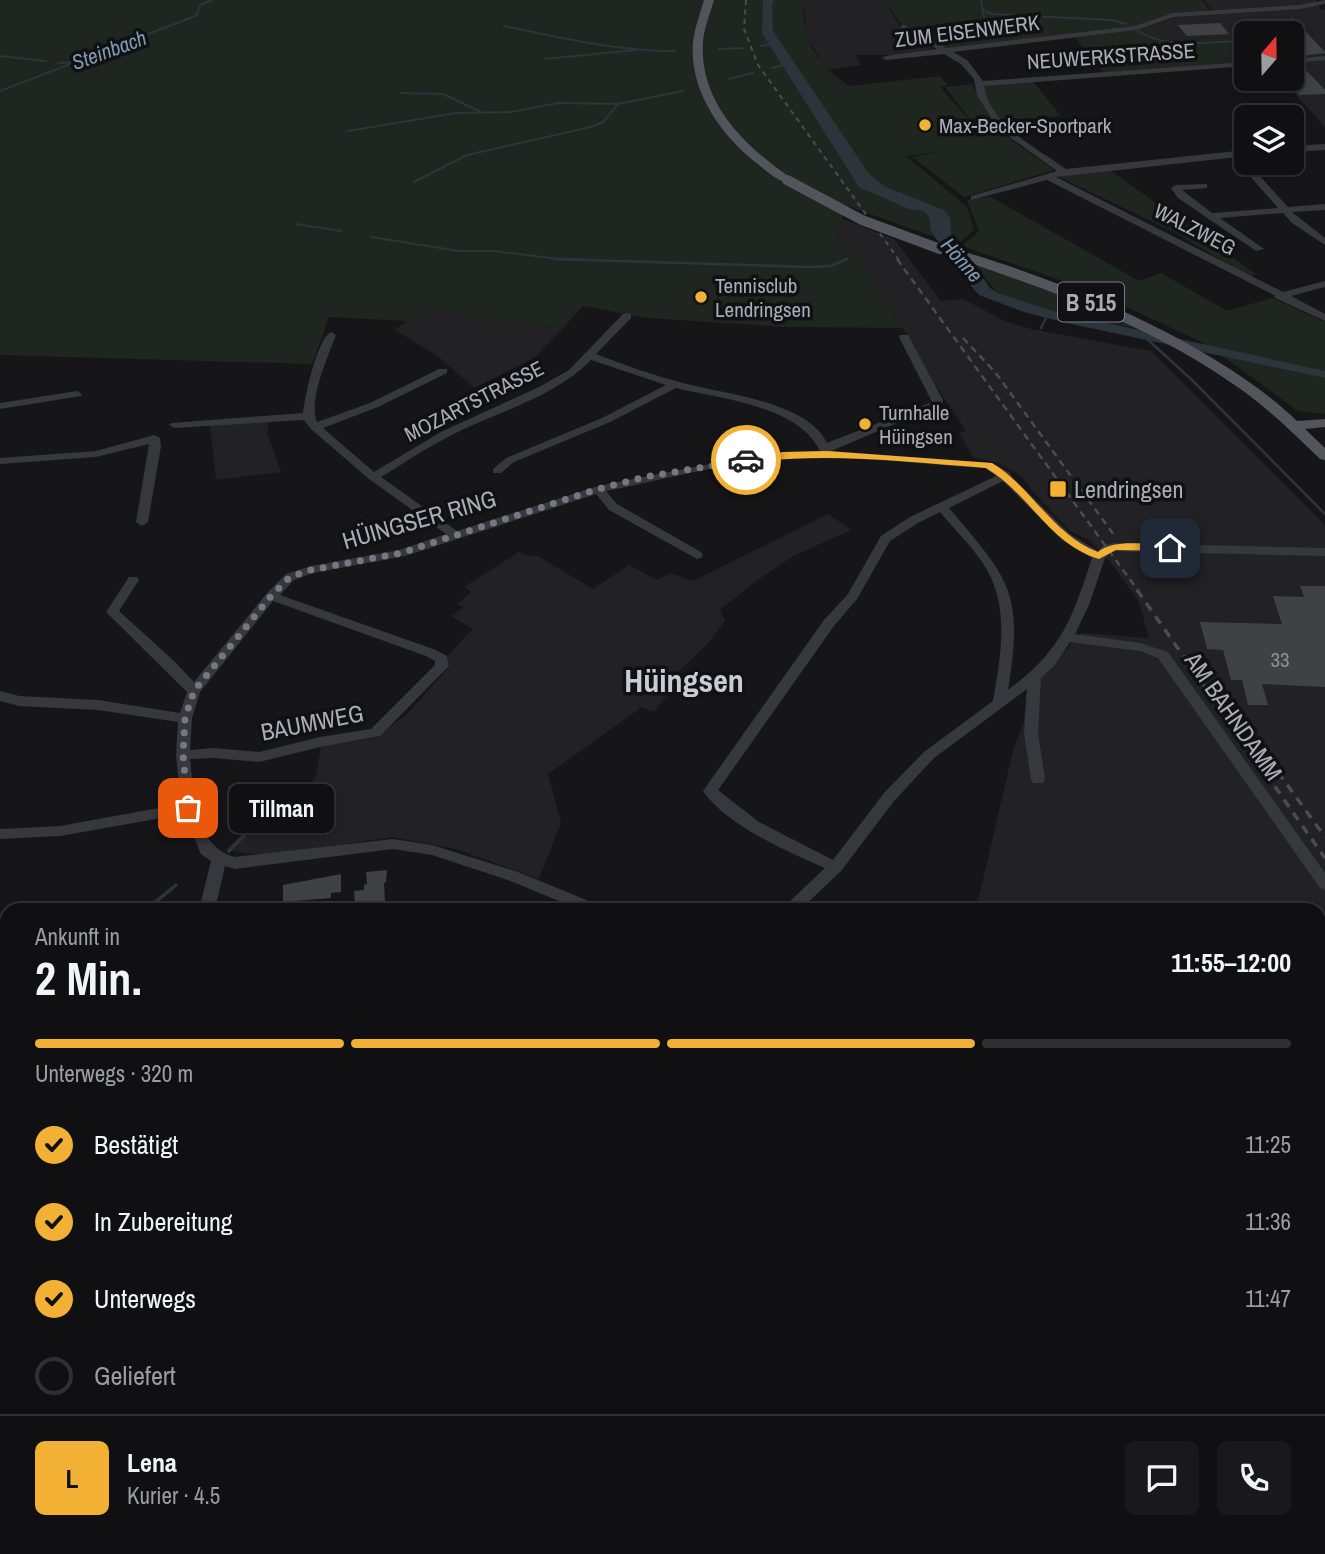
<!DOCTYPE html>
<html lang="de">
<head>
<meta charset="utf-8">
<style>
  :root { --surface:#101012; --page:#19191b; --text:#f1f3f6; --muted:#9c9d9f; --line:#303032; --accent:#f2b134 }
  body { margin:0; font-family:"Archivo Narrow",sans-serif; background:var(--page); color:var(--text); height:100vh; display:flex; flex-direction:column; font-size:26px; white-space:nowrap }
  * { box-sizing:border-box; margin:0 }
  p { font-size:23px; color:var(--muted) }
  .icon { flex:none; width:38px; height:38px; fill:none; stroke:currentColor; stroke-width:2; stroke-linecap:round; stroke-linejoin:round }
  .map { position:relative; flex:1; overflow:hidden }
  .details { position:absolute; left:0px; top:903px; width:1326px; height:651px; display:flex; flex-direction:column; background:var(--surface); border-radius:21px 21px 0 0; box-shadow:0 4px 10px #0003,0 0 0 2px var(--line) }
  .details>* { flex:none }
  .needle { width:46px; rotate:20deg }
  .fabs { position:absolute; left:1234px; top:21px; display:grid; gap:14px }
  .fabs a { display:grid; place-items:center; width:70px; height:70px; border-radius:10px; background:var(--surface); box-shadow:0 4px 10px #0003,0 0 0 2px var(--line); font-size:35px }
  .pin { position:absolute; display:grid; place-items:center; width:60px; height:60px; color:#fff; margin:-30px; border-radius:14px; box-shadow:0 4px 10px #0006 }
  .courier { position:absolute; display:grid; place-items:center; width:70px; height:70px; margin:-35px; border:5px solid #f2b134; border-radius:50%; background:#fff; color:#222; box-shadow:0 2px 9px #0007 }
  .bubble { position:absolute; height:49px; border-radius:10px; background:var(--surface); box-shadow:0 4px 10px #0003,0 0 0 2px var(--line); font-size:23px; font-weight:700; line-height:49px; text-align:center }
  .headline em { font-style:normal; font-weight:700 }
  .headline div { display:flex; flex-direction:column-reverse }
  .headline { display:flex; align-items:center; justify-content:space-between; height:119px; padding:0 35px }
  h1 { font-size:46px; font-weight:700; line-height:52px }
  .bar { display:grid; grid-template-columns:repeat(4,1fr); gap:10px 7px; align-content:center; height:84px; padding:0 35px }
  .bar i { height:9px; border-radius:5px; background:var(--line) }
  .bar .active { background:var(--accent) }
  .bar p { grid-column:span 4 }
  .line { display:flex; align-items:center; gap:18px; padding:0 35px; border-top:2px solid var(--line) }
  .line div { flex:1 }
  .round { display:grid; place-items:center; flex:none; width:74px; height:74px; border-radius:10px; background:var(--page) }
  ol { padding:0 35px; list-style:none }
  li { display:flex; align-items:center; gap:21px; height:77px }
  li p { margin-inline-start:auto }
  li .icon { padding:7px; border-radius:50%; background:var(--accent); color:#111; stroke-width:4 }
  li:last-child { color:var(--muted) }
  li i { width:38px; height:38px; border:4px solid var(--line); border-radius:50% }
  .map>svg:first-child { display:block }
  .built { fill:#222225 }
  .green { fill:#1e261f }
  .water { fill:#2c353c }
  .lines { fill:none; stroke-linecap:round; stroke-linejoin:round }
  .stream-far3 { stroke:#2c353c; stroke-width:2 }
  .stream-far2 { stroke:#2c353c; stroke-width:2.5 }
  .stream-far1 { stroke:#2c353c; stroke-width:3.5 }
  .stream { stroke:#2c353c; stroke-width:4.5 }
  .building { fill:#404145 }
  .minor { fill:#37383d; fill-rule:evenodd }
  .major { fill:#53555c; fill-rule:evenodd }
  .rail-far2 { stroke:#4a4c52; stroke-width:2; stroke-dasharray:5 4.5; stroke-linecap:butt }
  .rail-far1 { stroke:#4a4c52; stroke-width:2.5; stroke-dasharray:7 5; stroke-linecap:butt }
  .rail { stroke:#4a4c52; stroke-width:3.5; stroke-dasharray:9 7; stroke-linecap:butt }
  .major-bridge { stroke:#53555c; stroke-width:10 }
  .route { fill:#f2b134 }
  .done { stroke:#757880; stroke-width:7; stroke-dasharray:0 12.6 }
  .poi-dot { fill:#f2b134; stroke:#111113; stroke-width:2.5 }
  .labels { text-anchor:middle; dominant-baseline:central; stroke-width:7; stroke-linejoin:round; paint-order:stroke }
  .far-street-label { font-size:21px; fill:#a8adb8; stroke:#111113 }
  .far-water-label { font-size:21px; font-style:italic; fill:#7f9bb3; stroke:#111113 }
  .far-poi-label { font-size:21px; fill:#a8adb8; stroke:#111113; text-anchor:start }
  .number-label { font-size:21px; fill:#8e929b }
  .shield { fill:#111113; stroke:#7b7e86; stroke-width:2 }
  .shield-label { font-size:23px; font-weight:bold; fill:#a8adb8 }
  .poi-label { font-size:24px; fill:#a8adb8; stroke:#111113; text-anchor:start }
  .street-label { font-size:24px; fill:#a8adb8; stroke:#111113 }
  .district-label { font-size:32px; font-weight:bold; fill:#c9ccd4; stroke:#111113 }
</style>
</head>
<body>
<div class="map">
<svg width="1325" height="1554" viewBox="0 0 1325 1554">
  <rect width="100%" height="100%" fill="#161618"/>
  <path class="built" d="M802,0H883L903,30L932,48L927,52L900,55H856L861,65L826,70L808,38Z
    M1204,0H1316L1320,9L1325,10V127L1281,79H1292V33H1246V36L1166,41L1142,28L1182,15L1214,13Z
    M843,219L894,239L941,301L963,299L1005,321L1031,329L1151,351L1325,525V1483L1320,1482V910H976L1013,751L1024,721L1026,694L1081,633L1149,638L1139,602L1111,563L1089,540L1070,531L1034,493L1020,475L998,463L973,457L959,433L966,431L931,378L903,328L835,232Z
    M447,307L483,320L563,328L534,358L474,388L439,357L395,330L407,321Z
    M269,421L267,432L281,472L216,480L210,425Z
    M828,514L851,530L793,556L752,584L720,610L725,621L709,642L660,690L668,694L654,712L642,707L548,774L561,823L539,879L456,849L392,837L265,856L226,850L262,814L309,786L316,777L321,746L375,738L407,714L449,667L448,655L473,629L451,616L463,607L457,604L471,592L464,587L519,552L530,556L536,555L593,589L629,565L657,580L671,573L693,581Z"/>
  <path class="green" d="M0,0H802C805,43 814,62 849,86L940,76L948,85L940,87L977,129L945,87L972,84L996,129L1054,170L964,197L912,157L947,151L906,156L967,207L974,230L957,245L839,203L843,219L835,232L839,239L849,244L903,328L787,327L647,318L583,306L563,328L483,320L447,307L407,321L329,317L312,364L0,355Z
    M883,0H1202L1211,12L1173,15L1149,25L1166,41L1246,36V64L1105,74L1073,35L942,51L904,27Z
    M1032,80L1061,116L996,121L979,84Z
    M1107,168L1256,274L1248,277L1178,234L1059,177Z
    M991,197L1139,281L1161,273L1227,311L1272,298L1325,322V414L1298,411L1206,344L1094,292L962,246L979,231L967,200Z
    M972,263L1056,292L1144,330L1053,311L998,293Z
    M7,1311V1547H134L131,1554H0V1315Z
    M1320,1482L1325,1483V1554H420L410,1547H1320Z
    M214,1547H342L329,1554H211Z"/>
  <path class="water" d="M763,0H774L772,6L773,31L869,174L886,187L944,210L950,218L951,233L990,288L998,293L1053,311L1325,371V378L1067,323L1024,312L979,295L959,272L931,231L929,217L924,211L909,209L859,187L762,33Z"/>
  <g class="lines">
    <path class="stream-far3" d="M981,0L987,34
      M982,10L992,14L1111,20L1127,24
      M504,26C561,38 617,51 675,51
      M1138,31C1172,52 1209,39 1246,42
      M761,46L773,44
      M719,49L743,48
      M0,56L46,61
      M545,59L636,50
      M58,63L73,62
      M772,68L787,64
      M729,79L753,73
      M0,91L190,18L197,15L200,5L212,0
      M401,93L443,94L479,111
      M348,131L456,113L511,112L558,103L618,104L683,91
      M414,182L467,155L591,127L603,122L617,105
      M296,224L341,231
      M371,237L459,251H495L558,259L600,260
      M844,260L847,259"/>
    <path class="stream-far2" d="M555,259L810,267L831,266L847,259
      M1041,328L1048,314
      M1146,338L1193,381L1325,514"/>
    <path class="stream-far1" d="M229,851L267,812L310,789
      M146,910L176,885
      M0,956L7,957"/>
    <path class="stream" d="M26,1554L29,1547"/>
  </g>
  <path class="building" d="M1292,17L1325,52V53L1292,57V33H1262V25L1292,24Z
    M1220,23L1229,34L1187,36L1178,25Z
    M1292,65H1301L1325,90V94L1299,95L1285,79H1292Z
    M1300,586H1325V687L1262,684L1268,705H1248L1242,680H1231L1223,650L1207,649L1200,622L1282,624L1273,596L1304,597Z
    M387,870L386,882L384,883L385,903L355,906L354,891L364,890V885L367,884L366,872Z
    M341,874V892L331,893V898L283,902V885Z"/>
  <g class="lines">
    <path class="minor" d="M1325,0V4L1300,9L1174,17L1136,30L953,52L967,60L983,81L1246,62V66L984,86C991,126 1035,147 1066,169L1246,150V156L1056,177L1283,292L1325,281V287L1291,296L1325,314V321L1275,298L1274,295L1047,180L971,200V196L1057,171L997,128L977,95L974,79L961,64L944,54L886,60L882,58L886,56L937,49L901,29V25H904L946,48L1135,26L1173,13L1300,5Z
      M1325,56V60L1292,63V59Z
      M1325,144V150L1292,152V146Z
      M1255,173L1258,174L1288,207L1325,204V210L1292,212L1325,238V245L1292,223L1283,213L1220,218L1264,249L1256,251L1178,198L1171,188L1176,185L1207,184V188L1182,190L1212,213L1278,208L1250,176Z
      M627,313L631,314V318L596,354C624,365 653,375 683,383C723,394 807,401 827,443L932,402L899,337L900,335H908L943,400L942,404L831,451L992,463L1010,473L1011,476L1070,534L1098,551L1104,545L1116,543L1325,548V556L1112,551L1105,558L1089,605L1075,634L1140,643L1168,652L1325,873V890L1320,888L1158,658L1140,651L1070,642L1054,666L1041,678L1038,733L1045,779L1043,783H1033L1031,779L1024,733L1027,689L934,758L894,801L841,871L800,910H775L778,906L788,903L825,868C788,852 726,825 703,791L824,620L848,594L881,536L910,517L996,476L985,468C919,464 852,455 786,458C730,461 662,480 606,491L617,504L701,552L703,555L701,558L697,559L609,510L596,494L405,556L313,573L294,580L280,595L436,650L447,656L449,666L380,736L320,747L259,762L214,758L190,759C194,794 195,847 235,857L393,839L432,845L518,872L601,906L604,910H581L508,880L432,855L393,849L235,869L225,866L215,910H199L211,861L201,854L184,814L60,836L0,839V829L60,826L181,804L176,755L178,722L98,710L19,706L0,701V691L19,696L98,700L180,713L187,692L106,612L129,577H137L139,580L119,611L174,661L194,682L267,593L286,574L311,566L399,550L446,534L369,479L311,429L304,420L175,428L169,425L171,423L303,413C305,396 317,339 331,332L336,335C328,357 308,400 317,422L370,403L439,369H447V373L378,407L323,428L374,472L441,432L539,387L569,370L623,314ZM591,360L666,385L602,418L506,458L493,469V473H501L514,462L610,422L676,388C720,399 798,405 820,451L783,452L740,458L598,486L457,531L381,477C404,463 426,448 450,436C496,412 554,398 591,360ZM1003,481L1062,540L1092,558C1072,619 1062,650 1008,690C1024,592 1010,580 949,508ZM940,512C954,529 970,544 982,562C1011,604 1001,654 993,701L924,752L884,793L833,860L759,822L718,790L834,626L857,599L890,541L918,523ZM273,601L426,656L435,661V665L371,729L320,737L259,752L214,748L190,750L192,718L200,692Z
      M77,391L82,394L81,396L0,409V403Z
      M154,435L160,438L161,446L148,522L142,526L136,522L149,444L96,457L0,464V458L96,451Z
      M7,1022V1036L0,1037V1023Z
      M1325,1044V1059L1320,1061V1046Z
      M1320,1077L1325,1079V1104L1320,1102Z
      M212,1547H233L230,1554H209Z"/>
    <path class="major" d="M704,0H714C710,14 704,28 703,42C699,103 745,146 791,178V182C778,184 765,169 755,162C719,133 689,89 693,42C695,27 700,14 704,0Z
      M940,245C1052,275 1213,340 1297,421L1325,419V427L1305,429L1325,448V460L1320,459C1293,433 1267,407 1236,386C1145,322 1040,286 936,252V246Z"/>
    <path class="rail-far2" d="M746,0L744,29L758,65L899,260"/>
    <path class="rail-far1" d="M897,259L1139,592
      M963,338L995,372L1114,535"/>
    <path class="rail" d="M1137,590L1325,858
      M1259,746L1325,837"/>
    <path class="major-bridge" d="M787,180L862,220L940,249"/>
  </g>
  <path class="route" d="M827,451L992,463C1032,487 1052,534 1098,552C1114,538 1148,545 1170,545L1174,548L1170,551L1116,550L1099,559C1049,544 1029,493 986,468C906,462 826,452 746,463L741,460L783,452Z"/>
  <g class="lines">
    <path class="done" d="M188,808L183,755L185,718L194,691L271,596L290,577L311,570L401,553L598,489L645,477L746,460"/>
  </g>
  <g class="poi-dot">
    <circle cx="925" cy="125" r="7"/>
    <circle cx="701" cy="297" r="7"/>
    <circle cx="865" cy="424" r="7"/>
    <rect x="1049" y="480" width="18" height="18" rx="3.5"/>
  </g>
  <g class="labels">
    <g class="far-street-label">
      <text transform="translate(967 31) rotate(-7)">ZUM EISENWERK</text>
      <text transform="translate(1111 56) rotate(-4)">NEUWERKSTRASSE</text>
      <text transform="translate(1195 229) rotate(27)">WALZWEG</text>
      <text transform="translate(474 401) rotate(-27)">MOZARTSTRASSE</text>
    </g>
    <g class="far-water-label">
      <text transform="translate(109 50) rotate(-20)">Steinbach</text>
      <text transform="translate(962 260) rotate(49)">Hönne</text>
    </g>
    <g class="far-poi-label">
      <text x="939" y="125">Max-Becker-Sportpark</text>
      <text x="715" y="285">Tennisclub<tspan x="715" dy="24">Lendringsen</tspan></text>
      <text x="879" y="412">Turnhalle<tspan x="879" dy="24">Hüingsen</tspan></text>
    </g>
    <g class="number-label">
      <text x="1280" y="659">33</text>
    </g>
    <rect class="shield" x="1058" y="282.5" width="66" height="39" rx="5"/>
    <g class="shield-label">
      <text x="1091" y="302">B 515</text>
    </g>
    <g class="poi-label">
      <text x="1074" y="489">Lendringsen</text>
    </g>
    <g class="street-label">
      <text transform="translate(419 519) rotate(-16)">HÜINGSER RING</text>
      <text transform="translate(1234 716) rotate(55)">AM BAHNDAMM</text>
      <text transform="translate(312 722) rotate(-11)">BAUMWEG</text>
    </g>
    <g class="district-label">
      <text x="684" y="680">Hüingsen</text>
    </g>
  </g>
</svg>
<div class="fabs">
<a><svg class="needle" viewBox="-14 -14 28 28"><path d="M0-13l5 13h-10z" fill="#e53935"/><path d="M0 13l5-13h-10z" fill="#9c9d9f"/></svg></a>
<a><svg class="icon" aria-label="layers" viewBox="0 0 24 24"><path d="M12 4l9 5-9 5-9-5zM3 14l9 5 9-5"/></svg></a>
</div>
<div class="pin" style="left:188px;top:808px;background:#ea580c"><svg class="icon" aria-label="bag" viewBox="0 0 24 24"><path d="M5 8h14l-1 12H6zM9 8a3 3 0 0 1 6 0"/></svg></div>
<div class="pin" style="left:1170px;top:548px;background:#1f2937"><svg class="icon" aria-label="home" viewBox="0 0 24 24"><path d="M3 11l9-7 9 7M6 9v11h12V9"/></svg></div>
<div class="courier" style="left:746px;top:460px"><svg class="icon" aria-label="car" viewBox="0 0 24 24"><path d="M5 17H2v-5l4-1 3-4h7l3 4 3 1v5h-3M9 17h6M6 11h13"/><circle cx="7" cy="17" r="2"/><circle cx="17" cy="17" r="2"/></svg></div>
<div class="bubble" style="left:229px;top:784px;width:105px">Tillman</div>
<section class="details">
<div class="headline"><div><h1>2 Min.</h1><p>Ankunft in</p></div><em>11:55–12:00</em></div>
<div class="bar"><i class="active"></i><i class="active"></i><i class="active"></i><i></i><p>Unterwegs · 320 m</p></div>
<ol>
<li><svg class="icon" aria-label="check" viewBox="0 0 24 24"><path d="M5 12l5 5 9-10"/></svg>Bestätigt<p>11:25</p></li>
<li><svg class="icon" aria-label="check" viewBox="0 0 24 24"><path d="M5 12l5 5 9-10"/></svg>In Zubereitung<p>11:36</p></li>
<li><svg class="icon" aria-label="check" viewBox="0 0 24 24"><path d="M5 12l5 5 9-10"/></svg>Unterwegs<p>11:47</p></li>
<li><i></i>Geliefert</li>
</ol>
<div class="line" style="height:126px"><b class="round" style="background:var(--accent);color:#111">L</b><div><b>Lena</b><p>Kurier · 4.5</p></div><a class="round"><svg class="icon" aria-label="chat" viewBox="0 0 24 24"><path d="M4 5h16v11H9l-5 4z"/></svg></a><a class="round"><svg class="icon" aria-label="phone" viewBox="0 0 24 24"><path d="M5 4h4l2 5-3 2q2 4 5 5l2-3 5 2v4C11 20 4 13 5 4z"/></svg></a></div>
</section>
</div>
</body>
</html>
